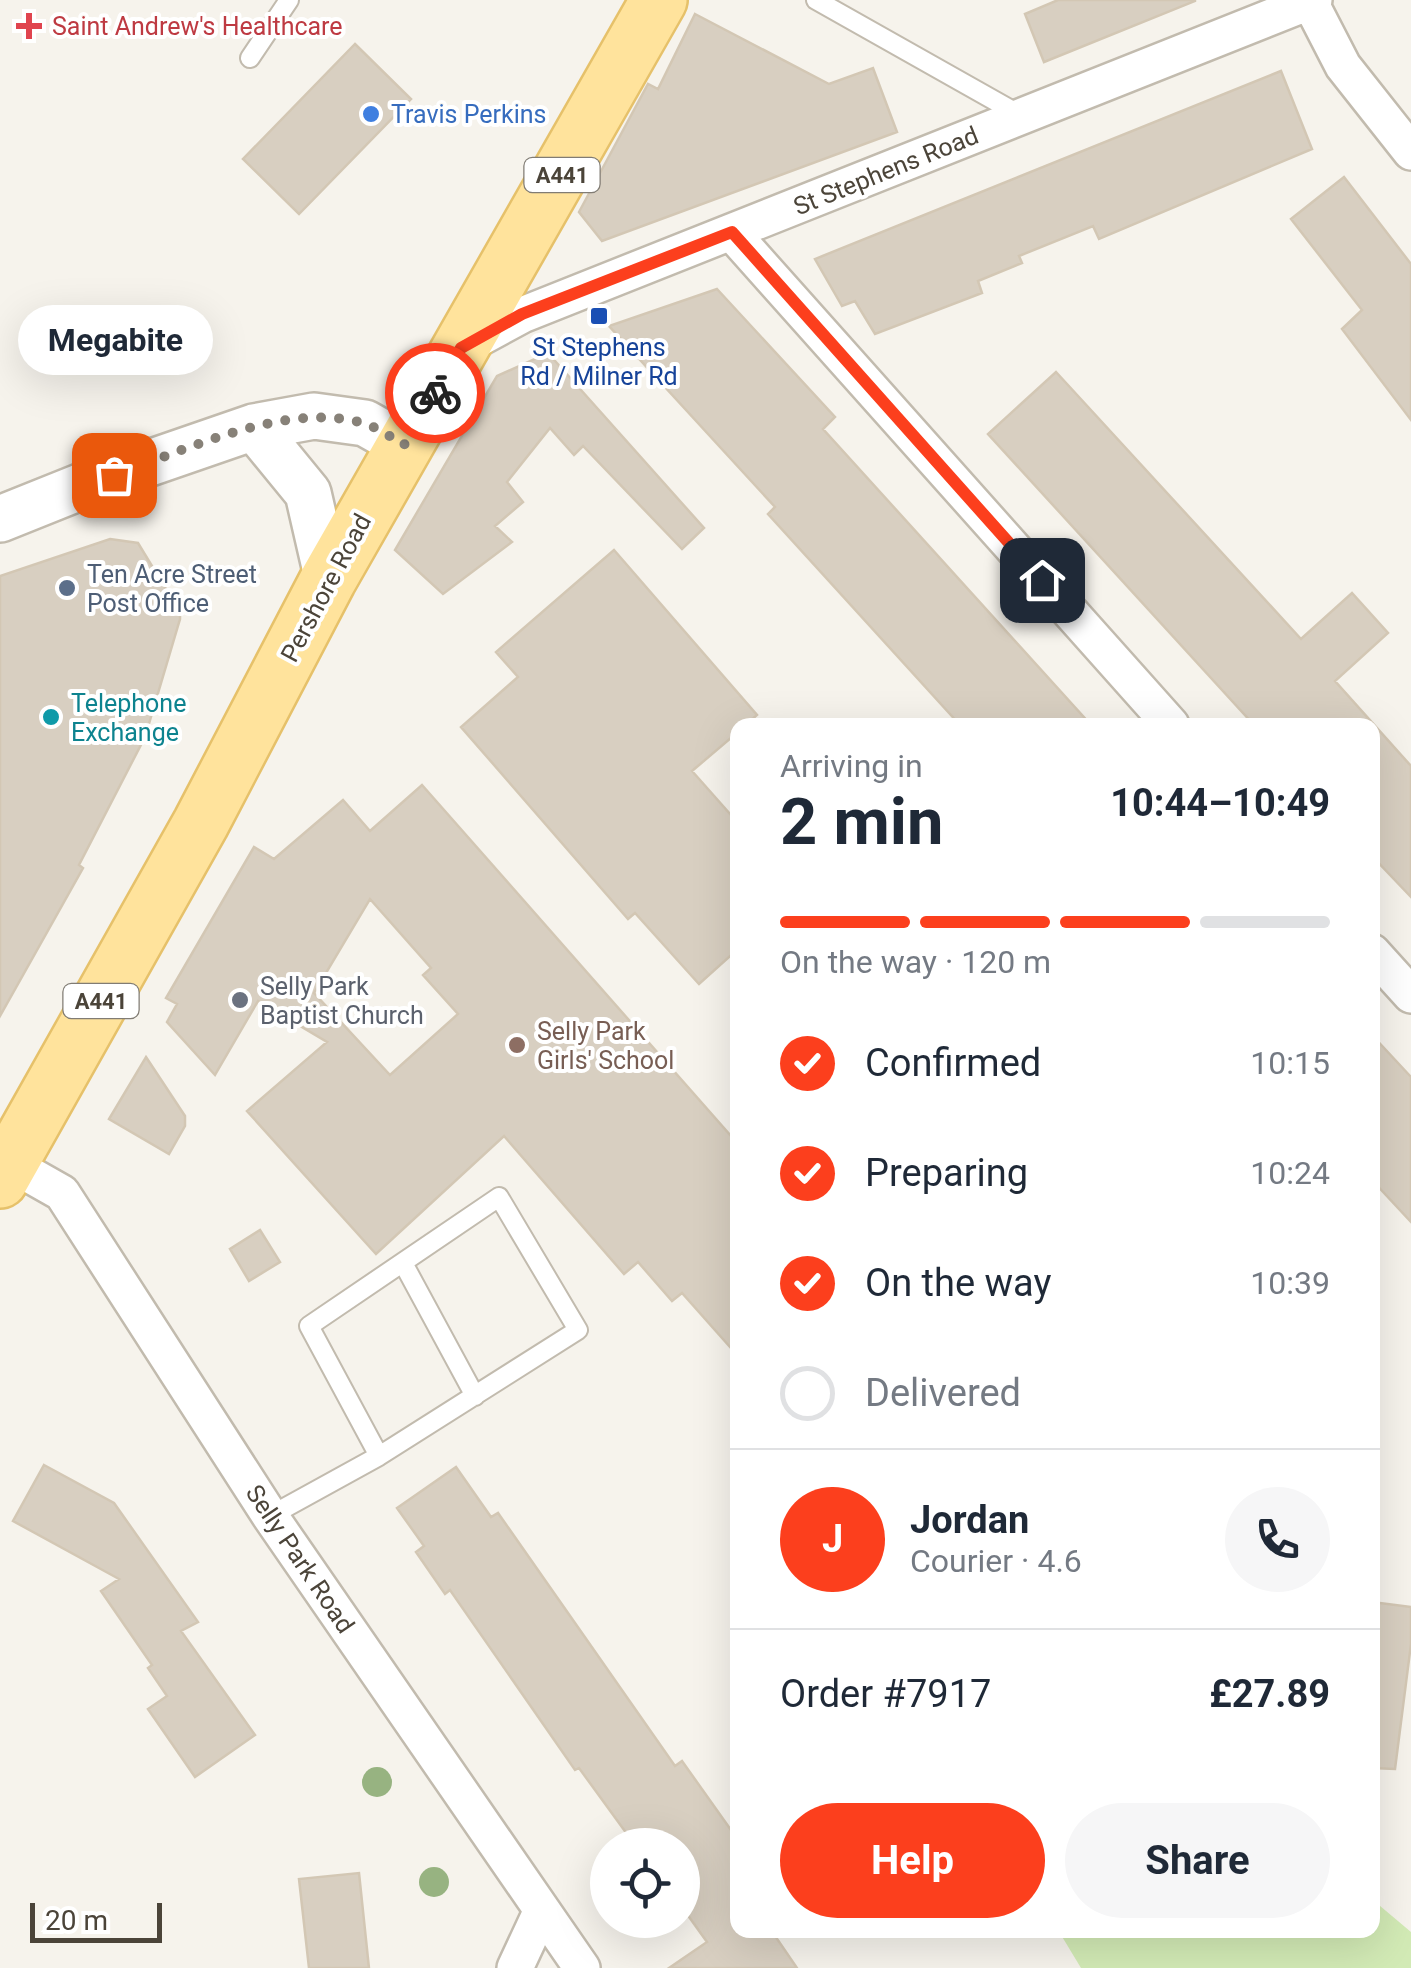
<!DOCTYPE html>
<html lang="en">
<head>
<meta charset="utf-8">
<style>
  :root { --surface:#fff; --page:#f6f6f7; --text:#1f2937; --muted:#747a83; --line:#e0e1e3; --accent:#fc3f1d }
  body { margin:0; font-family:Roboto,sans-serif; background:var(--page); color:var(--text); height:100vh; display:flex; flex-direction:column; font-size:38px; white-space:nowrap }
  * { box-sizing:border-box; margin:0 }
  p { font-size:32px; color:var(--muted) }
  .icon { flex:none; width:55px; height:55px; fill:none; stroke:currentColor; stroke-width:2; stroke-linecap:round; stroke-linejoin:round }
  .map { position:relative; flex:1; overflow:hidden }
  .details { position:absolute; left:730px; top:718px; width:650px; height:1220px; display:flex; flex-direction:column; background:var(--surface); border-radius:20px; box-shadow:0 10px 40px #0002 }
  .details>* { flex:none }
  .tools { position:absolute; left:590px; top:1828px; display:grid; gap:20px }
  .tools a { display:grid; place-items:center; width:110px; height:110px; border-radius:50%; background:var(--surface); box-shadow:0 10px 40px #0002; font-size:50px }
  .scale { position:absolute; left:30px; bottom:25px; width:132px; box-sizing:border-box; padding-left:10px; border:5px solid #4b4439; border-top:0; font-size:28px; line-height:35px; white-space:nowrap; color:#4b4439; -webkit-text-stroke:8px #fff; paint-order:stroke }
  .pin { position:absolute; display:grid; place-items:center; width:85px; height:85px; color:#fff; margin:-42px; border-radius:20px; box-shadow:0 5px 15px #0006 }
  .courier { position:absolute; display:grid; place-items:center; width:100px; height:100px; margin:-50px; border:8px solid #fc3f1d; border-radius:50%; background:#fff; color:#222; box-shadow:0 2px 12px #0007 }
  .bubble { position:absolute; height:70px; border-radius:35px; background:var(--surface); box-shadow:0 10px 40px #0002; font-size:32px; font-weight:700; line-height:70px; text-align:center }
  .head em { font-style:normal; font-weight:700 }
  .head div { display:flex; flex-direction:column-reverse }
  .head { display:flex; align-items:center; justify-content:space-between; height:170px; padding:0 50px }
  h1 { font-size:65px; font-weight:700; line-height:75px }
  .bar { display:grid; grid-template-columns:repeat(4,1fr); gap:15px 10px; align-content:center; height:120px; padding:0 50px }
  .bar i { height:12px; border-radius:8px; background:var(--line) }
  .bar .on { background:var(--accent) }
  .bar p { grid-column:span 4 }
  .line { display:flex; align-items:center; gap:25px; padding:0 50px; border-top:2px solid var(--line) }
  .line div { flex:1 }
  .round { display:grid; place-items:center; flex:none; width:105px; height:105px; border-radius:52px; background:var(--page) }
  ol { padding:0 50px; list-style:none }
  li { display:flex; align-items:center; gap:30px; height:110px }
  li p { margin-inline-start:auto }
  li .icon { padding:10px; border-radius:50%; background:var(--accent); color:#fff; stroke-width:4 }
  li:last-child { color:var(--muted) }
  li i { width:55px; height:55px; border:5px solid var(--line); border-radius:50% }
  .cta { display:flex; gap:20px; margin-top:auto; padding:20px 50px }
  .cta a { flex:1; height:115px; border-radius:60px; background:var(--accent); color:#fff; font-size:40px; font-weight:700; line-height:115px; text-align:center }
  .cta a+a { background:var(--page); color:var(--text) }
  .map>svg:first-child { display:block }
  .green { fill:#d2eab5 }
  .building { fill:#d8cfc1; stroke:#d3c7b4; stroke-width:2.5; fill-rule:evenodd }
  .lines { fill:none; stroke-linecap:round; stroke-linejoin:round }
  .service-casing { stroke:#c2bbae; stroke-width:22 }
  .minor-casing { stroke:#c2bbae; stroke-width:40 }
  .tertiary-casing { stroke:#c2bbae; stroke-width:50 }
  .primary-casing { stroke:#e6c16a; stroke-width:60 }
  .service { stroke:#fff; stroke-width:18 }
  .minor { stroke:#fff; stroke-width:35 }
  .tertiary { stroke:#fff; stroke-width:45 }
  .primary { stroke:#ffe39c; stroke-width:55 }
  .tree { fill:#97b381 }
  .done { stroke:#878178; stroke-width:10; stroke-dasharray:0 18 }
  .route { stroke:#fc3f1d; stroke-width:12 }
  .health-dot { fill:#e0444e; stroke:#fff; stroke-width:4 }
  .shop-dot { fill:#3f7fe0; stroke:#fff; stroke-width:4 }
  .transit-dot { fill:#1a4fb4; stroke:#fff; stroke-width:4 }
  .service-dot { fill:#5c6f8a; stroke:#fff; stroke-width:4 }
  .culture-dot { fill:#0f9aa8; stroke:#fff; stroke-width:4 }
  .worship-dot { fill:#6b7280; stroke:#fff; stroke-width:4 }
  .education-dot { fill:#8d6e63; stroke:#fff; stroke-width:4 }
  .labels { text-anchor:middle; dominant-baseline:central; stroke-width:8; stroke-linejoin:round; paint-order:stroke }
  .shield { fill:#fff; stroke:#817c74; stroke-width:2.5 }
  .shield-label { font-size:22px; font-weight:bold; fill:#4b4439 }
  .health-label { font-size:25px; fill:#be3a42; stroke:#fff; text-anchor:start }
  .shop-label { font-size:25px; fill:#366cbe; stroke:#fff; text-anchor:start }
  .street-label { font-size:25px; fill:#4b4439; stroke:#fff }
  .transit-label { font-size:25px; fill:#164399; stroke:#fff }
  .service-label { font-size:25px; fill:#4e5e75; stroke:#fff; text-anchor:start }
  .culture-label { font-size:25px; fill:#0d838f; stroke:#fff; text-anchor:start }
  .worship-label { font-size:25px; fill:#5b616d; stroke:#fff; text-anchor:start }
  .education-label { font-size:25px; fill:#785e54; stroke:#fff; text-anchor:start }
</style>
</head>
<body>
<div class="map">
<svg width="1411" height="1968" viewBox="0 0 1411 1968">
  <rect width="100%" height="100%" fill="#f6f3ec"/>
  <path class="green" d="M1373,1900L1411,1932V1968H1081L1058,1930H1372Z"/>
  <path class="building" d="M1058,0H1195V1L1044,62L1025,14Z
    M695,14L829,84L873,68L897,132L602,241L579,212L648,84L658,89Z
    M355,44L411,99L299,214L243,159Z
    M1281,71L1312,149L1099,239L1093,226L1019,256L1022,263L978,281L982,293L875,334L855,301L842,306L815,259Z
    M1344,177L1411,264V420L1342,329L1362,310L1291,219Z
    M717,289L835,417L823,429L1091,725H960L768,514L775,507L609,326Z
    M548,353L704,528L682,549L583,446L574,455L550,428L507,482L523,502L495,526L512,542L443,594L395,550L497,376Z
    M1056,372L1301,639L1352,593L1388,633L1335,681L1411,766V897L1372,856V725H1254L988,434Z
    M110,539L138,543L180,612V619L145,737L79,865L83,868L0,1016V576Z
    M614,550L757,715L746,725H738V732L692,771L738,823V949L699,984L635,913L628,919L461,727L518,677L496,652Z
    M422,785L738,1144V1356L682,1293L672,1301L638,1262L624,1274L504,1136L376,1254L247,1111L327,1042L258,1001L215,1075L167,1022L177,1004L166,998L254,847L274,859L343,800L370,831ZM370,899L431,968L423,975L458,1014L390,1075L314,993Z
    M1372,1035L1411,1077V1222L1372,1180Z
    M146,1057L185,1116V1126L169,1154L109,1119Z
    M260,1230L280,1262L249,1281L230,1249Z
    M44,1465L114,1503L198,1622L181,1631L255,1735L195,1777L148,1709L167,1696L148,1668L152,1665L101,1591L119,1579L13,1521Z
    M456,1467L491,1517L498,1513L675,1766L682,1761L738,1840V1930H771L797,1968H669L707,1942L682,1907V1845H635L579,1768L575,1770L450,1590L445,1594L416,1552L424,1546L397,1508Z
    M1372,1602L1411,1607V1644L1395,1769L1372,1768Z
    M359,1873L369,1968H309L299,1879Z"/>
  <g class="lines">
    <g class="service-casing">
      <path id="service" d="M816,0L1020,115
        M250,58L289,0
        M403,1263L475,1396
        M270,1516L379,1456L578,1330L499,1197L309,1326L379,1456"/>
    </g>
    <g class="minor-casing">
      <path id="minor" d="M1310,2L1343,66L1411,152
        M732,233L1171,725
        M463,347L522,315L1314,0
        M1372,952L1411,995
        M9,1163L62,1193L270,1516L582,1968
        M515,1968L542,1910"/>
    </g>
    <g class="tertiary-casing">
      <path id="tertiary" d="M254,427L308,493L328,580
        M0,519L80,487L254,427L314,416L365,423L404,445"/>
    </g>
    <g class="primary-casing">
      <path id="primary" d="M0,1180L201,823L328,580L659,0"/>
    </g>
    <use href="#service" class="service"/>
    <use href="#minor" class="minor"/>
    <use href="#tertiary" class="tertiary"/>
    <use href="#primary" class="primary"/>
  </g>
  <g class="tree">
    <circle cx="377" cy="1782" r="15"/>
    <circle cx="434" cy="1882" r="15"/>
  </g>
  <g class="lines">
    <path class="done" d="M114,475C187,450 286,401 363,423C377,427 392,438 404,445L435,393"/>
    <path class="route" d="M435,393L461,348L522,314L732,232L1042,580"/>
  </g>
  <path class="health-dot" d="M24 11h10v10h10v10h-10v10h-10v-10h-10v-10h10z"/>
  <circle class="shop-dot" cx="371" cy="114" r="10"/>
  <rect class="transit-dot" x="589" y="306" width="20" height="20" rx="5"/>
  <circle class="service-dot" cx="67" cy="588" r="10"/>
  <circle class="culture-dot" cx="51" cy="717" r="10"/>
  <circle class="worship-dot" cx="240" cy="1000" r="10"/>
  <circle class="education-dot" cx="517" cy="1045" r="10"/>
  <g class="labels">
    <g class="shield">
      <rect x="524.5" y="158" width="75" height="34" rx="8"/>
      <rect x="63.5" y="984" width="75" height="34" rx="8"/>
    </g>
    <g class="shield-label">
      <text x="562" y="175">A441</text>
      <text x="101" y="1001">A441</text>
    </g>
    <g class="health-label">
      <text x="52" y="26">Saint Andrew's Healthcare</text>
    </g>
    <g class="shop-label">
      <text x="391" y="114">Travis Perkins</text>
    </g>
    <g class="street-label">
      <text transform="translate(886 171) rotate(-22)">St Stephens Road</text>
      <text transform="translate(326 588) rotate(-62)">Pershore Road</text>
      <text transform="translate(300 1559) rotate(56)">Selly Park Road</text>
    </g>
    <g class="transit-label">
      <text x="599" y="347">St Stephens<tspan x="599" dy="29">Rd / Milner Rd</tspan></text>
    </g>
    <g class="service-label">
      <text x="87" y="574">Ten Acre Street<tspan x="87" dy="29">Post Office</tspan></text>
    </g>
    <g class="culture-label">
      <text x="71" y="703">Telephone<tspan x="71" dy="29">Exchange</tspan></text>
    </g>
    <g class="worship-label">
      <text x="260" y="986">Selly Park<tspan x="260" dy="29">Baptist Church</tspan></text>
    </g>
    <g class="education-label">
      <text x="537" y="1031">Selly Park<tspan x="537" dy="29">Girls' School</tspan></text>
    </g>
  </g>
</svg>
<div class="tools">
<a><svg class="icon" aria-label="locate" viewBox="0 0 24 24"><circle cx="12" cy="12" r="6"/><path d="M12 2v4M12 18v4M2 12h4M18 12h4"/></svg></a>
</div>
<div class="scale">20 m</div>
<div class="pin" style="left:114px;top:475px;background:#ea580c"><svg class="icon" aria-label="bag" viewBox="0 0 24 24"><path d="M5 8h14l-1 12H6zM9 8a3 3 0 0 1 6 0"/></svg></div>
<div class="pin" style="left:1042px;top:580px;background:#1f2937"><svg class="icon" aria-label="home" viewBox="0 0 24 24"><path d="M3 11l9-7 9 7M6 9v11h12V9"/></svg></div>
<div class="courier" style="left:435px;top:393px"><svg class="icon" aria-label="bike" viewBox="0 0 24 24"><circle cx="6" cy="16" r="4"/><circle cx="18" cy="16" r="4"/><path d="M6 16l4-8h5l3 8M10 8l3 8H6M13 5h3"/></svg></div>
<div class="bubble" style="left:18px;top:305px;width:195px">Megabite</div>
<section class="details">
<div class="head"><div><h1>2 min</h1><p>Arriving in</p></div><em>10:44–10:49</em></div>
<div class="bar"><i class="on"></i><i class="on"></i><i class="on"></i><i></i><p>On the way · 120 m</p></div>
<ol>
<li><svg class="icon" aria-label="check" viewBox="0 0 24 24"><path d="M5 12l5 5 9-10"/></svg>Confirmed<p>10:15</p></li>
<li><svg class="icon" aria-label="check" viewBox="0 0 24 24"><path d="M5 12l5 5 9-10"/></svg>Preparing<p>10:24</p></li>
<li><svg class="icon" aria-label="check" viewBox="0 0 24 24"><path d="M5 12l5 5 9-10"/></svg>On the way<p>10:39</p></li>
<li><i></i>Delivered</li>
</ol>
<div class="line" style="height:180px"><b class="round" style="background:var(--accent);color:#fff">J</b><div><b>Jordan</b><p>Courier · 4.6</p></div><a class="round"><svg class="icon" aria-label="phone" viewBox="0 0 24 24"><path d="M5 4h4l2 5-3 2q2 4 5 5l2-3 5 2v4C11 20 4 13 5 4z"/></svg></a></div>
<div class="line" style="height:130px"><div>Order #7917</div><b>£27.89</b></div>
<div class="cta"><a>Help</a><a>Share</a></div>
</section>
</div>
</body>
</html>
